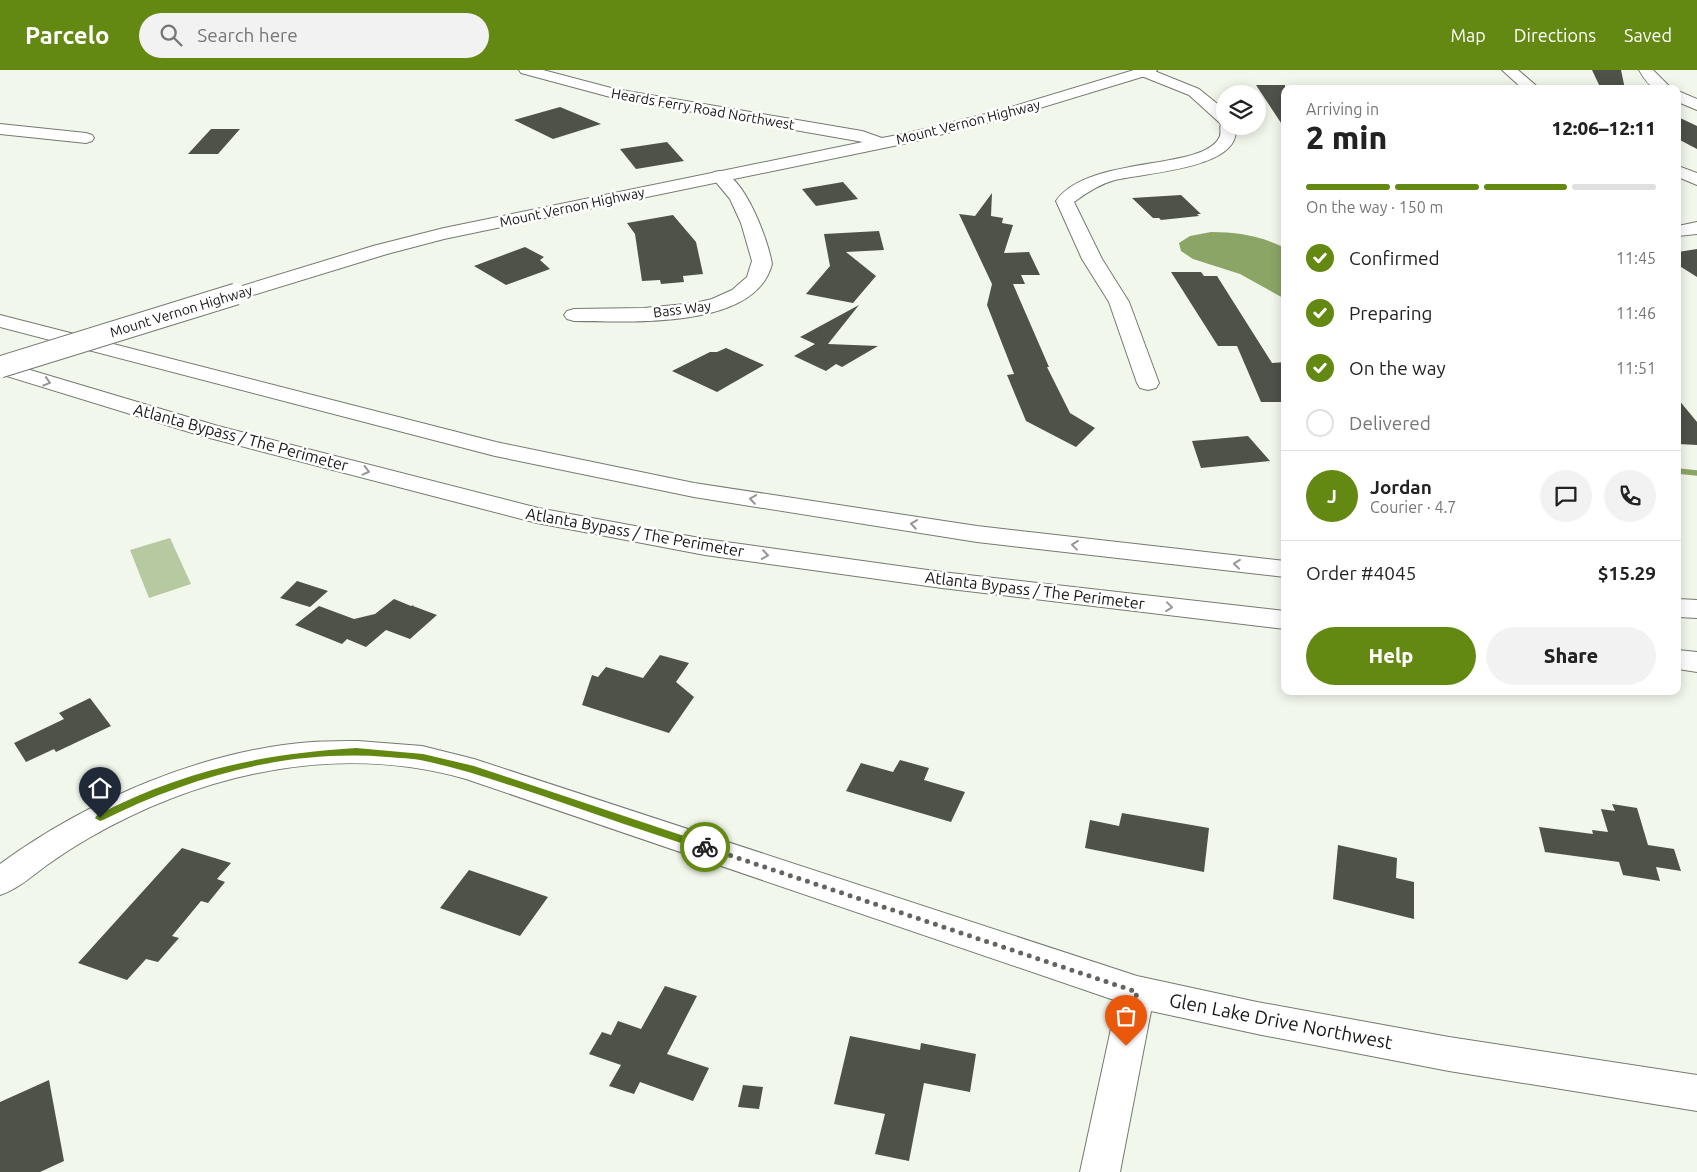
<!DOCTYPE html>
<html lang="en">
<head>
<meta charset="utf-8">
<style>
  :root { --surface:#fff; --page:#f2f2f2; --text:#222; --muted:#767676; --line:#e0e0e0; --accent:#638912 }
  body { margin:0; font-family:Ubuntu,sans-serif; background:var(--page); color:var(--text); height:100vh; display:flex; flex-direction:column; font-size:19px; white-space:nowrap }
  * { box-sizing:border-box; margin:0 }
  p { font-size:16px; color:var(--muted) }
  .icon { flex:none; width:28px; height:28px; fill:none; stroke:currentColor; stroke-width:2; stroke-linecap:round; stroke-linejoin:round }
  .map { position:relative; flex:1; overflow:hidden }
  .side { position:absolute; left:1281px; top:15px; width:400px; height:610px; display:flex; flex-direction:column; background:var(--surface); border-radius:10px; box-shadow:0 2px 12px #0003 }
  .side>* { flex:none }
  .buttons { position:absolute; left:1216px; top:15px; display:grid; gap:10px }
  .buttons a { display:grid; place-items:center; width:50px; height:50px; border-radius:50%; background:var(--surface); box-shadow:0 2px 12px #0003; font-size:25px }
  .pin { position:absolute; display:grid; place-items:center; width:42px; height:42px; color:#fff; margin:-51px -21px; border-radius:50% 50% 50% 0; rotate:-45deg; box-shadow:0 0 5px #0007 }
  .pin .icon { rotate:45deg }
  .courier { position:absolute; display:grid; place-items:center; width:50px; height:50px; margin:-25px; border:4px solid #638912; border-radius:50%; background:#fff; color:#222; box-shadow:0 1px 6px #0007 }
  .overview em { font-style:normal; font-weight:800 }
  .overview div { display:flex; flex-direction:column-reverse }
  .overview { display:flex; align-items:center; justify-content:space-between; height:85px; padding:0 25px }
  h1 { font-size:32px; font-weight:800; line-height:38px }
  .bar { display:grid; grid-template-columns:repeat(4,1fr); gap:8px 5px; align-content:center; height:60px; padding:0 25px }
  .bar i { height:6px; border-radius:4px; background:var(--line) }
  .bar .selected { background:var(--accent) }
  .bar p { grid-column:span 4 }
  .line { display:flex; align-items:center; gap:12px; padding:0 25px; border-top:1px solid var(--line) }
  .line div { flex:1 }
  .round { display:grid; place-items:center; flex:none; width:52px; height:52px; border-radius:26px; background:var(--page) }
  ol { padding:0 25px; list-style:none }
  li { display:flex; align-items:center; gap:15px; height:55px }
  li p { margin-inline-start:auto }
  li .icon { padding:5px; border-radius:50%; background:var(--accent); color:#fff; stroke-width:4 }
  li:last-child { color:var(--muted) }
  li i { width:28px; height:28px; border:2px solid var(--line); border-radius:50% }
  .button { display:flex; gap:10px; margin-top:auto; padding:10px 25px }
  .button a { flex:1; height:58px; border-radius:30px; background:var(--accent); color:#fff; font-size:20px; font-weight:800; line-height:58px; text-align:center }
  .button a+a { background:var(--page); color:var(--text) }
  header { display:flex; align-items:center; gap:30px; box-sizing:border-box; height:70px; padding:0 25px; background:var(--accent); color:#fff }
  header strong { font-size:24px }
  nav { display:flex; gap:28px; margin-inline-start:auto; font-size:18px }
  .search { width:350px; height:45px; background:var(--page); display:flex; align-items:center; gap:12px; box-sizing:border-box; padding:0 18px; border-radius:28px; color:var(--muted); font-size:19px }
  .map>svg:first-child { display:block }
  .green { fill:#b7c9a1 }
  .water { fill:#8ba566 }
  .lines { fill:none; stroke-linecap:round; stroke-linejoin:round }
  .stream { stroke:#8ba566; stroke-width:5.5 }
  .building { fill:#4e5249 }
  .street-casing { stroke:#757970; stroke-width:2 }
  .secondary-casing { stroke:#757970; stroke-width:2 }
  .highway-casing { stroke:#757970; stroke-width:2 }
  .street { fill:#fff; fill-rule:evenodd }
  .secondary { fill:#fff; fill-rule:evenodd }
  .highway { fill:#fff; fill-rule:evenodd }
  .secondary-bridge-casing { stroke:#757970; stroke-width:23; stroke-linecap:butt }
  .secondary-bridge { stroke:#fff; stroke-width:21 }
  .oneway { stroke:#969795 }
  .route { fill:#638912 }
  .done { stroke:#636660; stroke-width:5; stroke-dasharray:0 9 }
  .labels { text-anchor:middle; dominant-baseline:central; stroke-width:5; stroke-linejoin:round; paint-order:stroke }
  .far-street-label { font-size:14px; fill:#161814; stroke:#fff }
  .street-label { font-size:16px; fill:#161814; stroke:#fff }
  .near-street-label { font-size:19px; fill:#161814; stroke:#fff }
</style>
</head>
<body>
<header>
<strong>Parcelo</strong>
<div class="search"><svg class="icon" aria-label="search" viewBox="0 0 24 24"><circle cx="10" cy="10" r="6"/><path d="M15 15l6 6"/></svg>Search here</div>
<nav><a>Map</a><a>Directions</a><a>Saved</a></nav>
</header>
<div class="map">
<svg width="1697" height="1102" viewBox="0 0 1697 1102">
  <rect width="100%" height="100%" fill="#f2f7ec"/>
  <path class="green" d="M170,468L191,514L149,528L130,480Z"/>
  <path class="water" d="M1211,162C1238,162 1261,166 1285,178V229L1240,204L1193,189L1181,181L1179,173L1190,166Z"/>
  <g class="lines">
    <path class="stream" d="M1678,401L1697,403"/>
  </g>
  <path class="building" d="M1592,0H1621L1625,19H1601Z
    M1256,15H1285V59Z
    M560,37L601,54L553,69L514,50Z
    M1678,47L1697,56V79L1678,69Z
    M211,59H240L218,84H188Z
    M667,72L684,91L636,99L620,79Z
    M843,112L858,129L816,136L802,119Z
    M992,123L991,146L1003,148L1002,153L1013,155L1004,183L1029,182L1040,205H1021L1025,214H1013L1049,297H1047L1070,343L1095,358L1076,377L1026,351L1007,305L1014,304L987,235L992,214L959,144L975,146Z
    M1181,125L1201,144H1197L1199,146L1161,150L1159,148H1153L1132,128Z
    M673,145L696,172L703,204L683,206L684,212L661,214L660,210L642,211L635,164L627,153Z
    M879,161L884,180L846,182L876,206L853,233L806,224L830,196L824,164Z
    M525,177L544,187L540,190L550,199L506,215L474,196Z
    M1697,179V207L1678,195V182Z
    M1171,202H1201L1204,206H1217L1272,293L1285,292V332H1261L1237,276H1218Z
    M859,235L828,274L878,276L842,297L836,294L826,301L794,286L815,274L800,267Z
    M726,278L764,295L717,322L672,301L710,282H717Z
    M1678,329L1697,352V375L1678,374Z
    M1248,366L1270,391L1201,398L1192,371Z
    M297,511L328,521L310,537L280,528Z
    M394,529L411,536L414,535L413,536L437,545L410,569L386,560L366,577L347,569L342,574L295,555L319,536L354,549L375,544Z
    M660,585L689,593L676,612L694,627L669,663L582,635L592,605L598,607L606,597L643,608Z
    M90,628L111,656L56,682L54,679L26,692L14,673L64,649L59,643Z
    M900,690L929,698L924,710L965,722L951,752L846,721L861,693L893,702Z
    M1612,734L1637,738L1648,775L1674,779L1681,801L1656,797L1660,811L1623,805L1619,792L1545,782L1539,757L1593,764L1592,760L1608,762L1601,739L1615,741Z
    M1122,743L1209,758L1204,802L1085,778L1090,750L1119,756Z
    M1338,775L1397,788L1396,808L1414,812V849L1333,829Z
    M182,778L231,793L217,809L225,812L208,833L201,831L172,866L179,868L158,892L146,889L127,910L78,893Z
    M469,800L548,827L520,866L440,838Z
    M665,916L697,926L667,984L709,998L693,1031L640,1012L634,1024L609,1016L621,995L589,984L602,962L611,965L618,951L641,959Z
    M850,966L920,980L921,973L976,984L970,1022L924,1013L909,1091L875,1084L885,1044L834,1034Z
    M49,1010L64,1091L40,1102H0V1032Z
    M743,1015L763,1017L759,1039L738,1037Z"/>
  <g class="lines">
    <g class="street-casing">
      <path id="street" d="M1138,0H1152L1199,19L1225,40V56H1235C1245,99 1141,103 1115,110C1100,114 1086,123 1074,132L1102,189L1129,232L1159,313L1156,318L1148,320L1140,318L1137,313L1109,232L1082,189L1056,131C1088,85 1202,101 1219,68C1222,64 1219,58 1221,54L1189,25L1139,5L1137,2Z
        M1639,0H1653L1672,19C1652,19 1650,18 1639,0Z
        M1678,21L1697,29V40L1678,32Z
        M0,54L86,63L92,65L94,68L92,71L86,73L0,64Z
        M720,101C745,107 768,170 772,194C755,261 626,251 574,251L567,249L564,245L567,241L574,239L644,238L695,233L712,229L732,220L747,207L752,191L741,153L730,129L711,106L714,102Z
        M1697,152V164L1678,166V156Z
        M358,671L422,676L474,689L1137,906L1257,932L1449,967L1697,1005V1041L1449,1001L1257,964L1151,941L1120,1102H1080L1117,931L466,709C338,672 202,703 89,768C75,776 61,785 47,795C32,806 18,819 0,825V794C88,730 203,680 312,672C327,671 343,671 358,671Z"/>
    </g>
    <g class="secondary-casing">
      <path id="secondary" d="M519,0H543L615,19L862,61L882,68L908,63L998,41L1134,0H1157L1155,3L1010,47L908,73L444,169L387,184L243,228L236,230L229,228L226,224L229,220L373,176L444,158L863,72L614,28L521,3Z
        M1502,0H1518L1540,19H1523Z
        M1678,96L1697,103V115L1678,107Z"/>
    </g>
    <g class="highway-casing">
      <path id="highway" d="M0,245L496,372L694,413L977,456L1285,491V507L977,472L694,427L495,386L0,257Z
        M0,291L218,356L538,438L705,469L942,502L1285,541V559L942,518L705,485L537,453L202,366L0,304Z
        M1678,529L1697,530V548L1678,547Z
        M1678,580L1697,582V602L1678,599Z"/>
    </g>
    <use href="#street" class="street"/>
    <use href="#secondary" class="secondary"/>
    <use href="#highway" class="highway"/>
    <g class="secondary-bridge-casing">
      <path id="secondary-bridge" d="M0,297L236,224"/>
    </g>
    <use href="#secondary-bridge" class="secondary-bridge"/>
  </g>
  <defs><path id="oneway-chevron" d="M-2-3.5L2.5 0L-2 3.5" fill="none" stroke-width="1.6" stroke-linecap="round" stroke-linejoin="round" transform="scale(1.25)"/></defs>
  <g class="oneway">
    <use href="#oneway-chevron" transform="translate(47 312) rotate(17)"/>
    <use href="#oneway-chevron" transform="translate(366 401) rotate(14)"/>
    <use href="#oneway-chevron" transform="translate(753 429) rotate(-171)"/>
    <use href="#oneway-chevron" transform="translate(914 454) rotate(-171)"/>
    <use href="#oneway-chevron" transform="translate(1075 475) rotate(-173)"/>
    <use href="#oneway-chevron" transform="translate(765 485) rotate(8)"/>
    <use href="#oneway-chevron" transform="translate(1237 494) rotate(-174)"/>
    <use href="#oneway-chevron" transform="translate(1169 537) rotate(7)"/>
  </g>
  <path class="route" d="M356,678L423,684L474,696L708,774L710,777L705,781C650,763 595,744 540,725C502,713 464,699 425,691C412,688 399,688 387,687C288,679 191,706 103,750L100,751L95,748L97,745C183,701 260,684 356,678Z"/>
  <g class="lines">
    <path class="done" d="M705,777L1137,922L1126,976"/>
  </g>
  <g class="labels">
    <g class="far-street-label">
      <text transform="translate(703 39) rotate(10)">Heards Ferry Road Northwest</text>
      <text transform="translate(968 52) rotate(-14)">Mount Vernon Highway</text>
      <text transform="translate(572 137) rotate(-12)">Mount Vernon Highway</text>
      <text transform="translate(682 239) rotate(-7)">Bass Way</text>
      <text transform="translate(181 241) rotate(-17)">Mount Vernon Highway</text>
    </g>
    <g class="street-label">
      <text transform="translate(241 367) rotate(15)">Atlanta Bypass / The Perimeter</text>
      <text transform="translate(635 462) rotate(10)">Atlanta Bypass / The Perimeter</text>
      <text transform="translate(1035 520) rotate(7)">Atlanta Bypass / The Perimeter</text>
    </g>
    <g class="near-street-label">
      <text transform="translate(1281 951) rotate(11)">Glen Lake Drive Northwest</text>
    </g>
  </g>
</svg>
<div class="buttons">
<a><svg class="icon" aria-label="layers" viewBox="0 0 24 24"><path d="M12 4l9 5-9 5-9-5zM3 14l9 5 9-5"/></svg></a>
</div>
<div class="pin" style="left:1126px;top:976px;background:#ea580c"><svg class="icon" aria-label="bag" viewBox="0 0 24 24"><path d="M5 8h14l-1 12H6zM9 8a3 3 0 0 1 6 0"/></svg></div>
<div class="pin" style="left:100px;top:748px;background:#1f2937"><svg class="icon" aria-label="home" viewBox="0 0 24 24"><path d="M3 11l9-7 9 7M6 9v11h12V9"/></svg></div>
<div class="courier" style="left:705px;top:777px"><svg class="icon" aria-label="bike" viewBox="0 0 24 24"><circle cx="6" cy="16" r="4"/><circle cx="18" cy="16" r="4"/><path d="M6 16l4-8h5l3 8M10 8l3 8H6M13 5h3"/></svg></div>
<section class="side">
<div class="overview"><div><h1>2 min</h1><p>Arriving in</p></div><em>12:06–12:11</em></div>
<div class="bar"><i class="selected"></i><i class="selected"></i><i class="selected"></i><i></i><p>On the way · 150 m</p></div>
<ol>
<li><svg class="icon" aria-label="check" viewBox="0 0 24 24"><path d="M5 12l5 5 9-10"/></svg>Confirmed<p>11:45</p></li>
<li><svg class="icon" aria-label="check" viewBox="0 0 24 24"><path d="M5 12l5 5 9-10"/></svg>Preparing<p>11:46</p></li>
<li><svg class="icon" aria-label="check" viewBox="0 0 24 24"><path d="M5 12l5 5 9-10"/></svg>On the way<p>11:51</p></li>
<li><i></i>Delivered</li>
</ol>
<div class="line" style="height:90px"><b class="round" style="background:var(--accent);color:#fff">J</b><div><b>Jordan</b><p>Courier · 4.7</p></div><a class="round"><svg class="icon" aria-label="chat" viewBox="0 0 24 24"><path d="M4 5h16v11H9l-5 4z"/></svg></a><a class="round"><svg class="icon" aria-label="phone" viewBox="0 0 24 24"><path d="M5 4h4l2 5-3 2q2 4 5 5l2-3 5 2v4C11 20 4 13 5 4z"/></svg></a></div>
<div class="line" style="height:65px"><div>Order #4045</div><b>$15.29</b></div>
<div class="button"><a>Help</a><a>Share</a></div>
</section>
</div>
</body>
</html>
